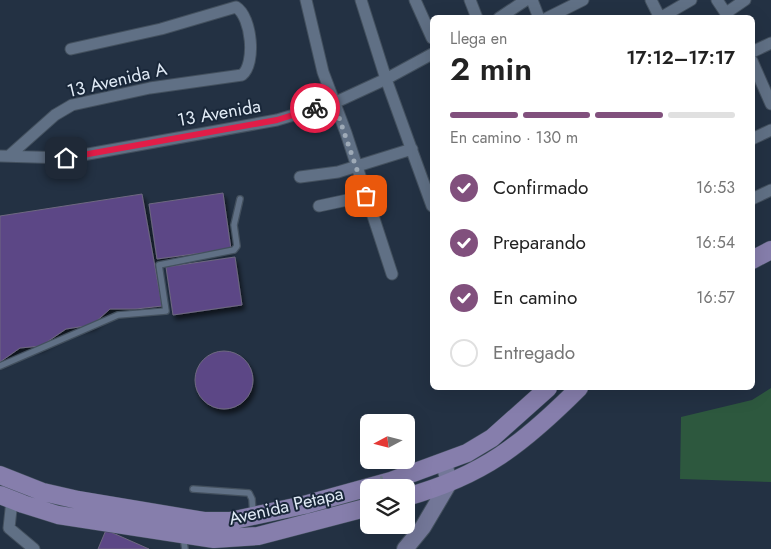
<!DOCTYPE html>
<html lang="es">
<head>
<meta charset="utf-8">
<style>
  :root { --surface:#fff; --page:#f6f6f6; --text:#222; --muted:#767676; --line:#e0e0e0; --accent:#81507d }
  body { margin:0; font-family:Jost,sans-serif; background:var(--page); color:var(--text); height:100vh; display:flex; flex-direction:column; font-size:19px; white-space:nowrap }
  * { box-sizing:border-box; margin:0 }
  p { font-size:16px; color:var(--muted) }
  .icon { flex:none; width:28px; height:28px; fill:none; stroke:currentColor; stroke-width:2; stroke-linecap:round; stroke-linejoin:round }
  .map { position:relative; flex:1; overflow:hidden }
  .panel { position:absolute; left:430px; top:15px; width:325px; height:375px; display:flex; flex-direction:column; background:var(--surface); border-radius:8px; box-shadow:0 5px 20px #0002 }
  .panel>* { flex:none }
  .needle { width:32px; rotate:263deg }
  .controls { position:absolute; left:360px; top:414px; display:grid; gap:10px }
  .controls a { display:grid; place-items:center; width:55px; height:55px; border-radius:8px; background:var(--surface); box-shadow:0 5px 20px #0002; font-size:25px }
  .pin { position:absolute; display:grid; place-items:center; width:42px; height:42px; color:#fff; margin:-21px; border-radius:10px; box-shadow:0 2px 8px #0006 }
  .courier { position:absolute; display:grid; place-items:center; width:50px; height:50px; margin:-25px; border:4px solid #e11d48; border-radius:50%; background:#fff; color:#222; box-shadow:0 1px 6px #0007 }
  .head em { font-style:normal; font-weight:600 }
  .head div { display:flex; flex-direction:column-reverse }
  .head { display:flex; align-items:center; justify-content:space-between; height:85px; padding:0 20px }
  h1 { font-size:32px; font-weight:600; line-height:38px }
  .bar { display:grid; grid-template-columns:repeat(4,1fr); gap:8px 5px; align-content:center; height:60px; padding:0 20px }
  .bar i { height:6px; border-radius:4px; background:var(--line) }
  .bar .on { background:var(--accent) }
  .bar p { grid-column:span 4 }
  ol { padding:0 20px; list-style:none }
  li { display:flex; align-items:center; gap:15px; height:55px }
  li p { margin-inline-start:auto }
  li .icon { padding:5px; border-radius:50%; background:var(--accent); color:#fff; stroke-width:4 }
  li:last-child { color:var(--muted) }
  li i { width:28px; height:28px; border:2px solid var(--line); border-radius:50% }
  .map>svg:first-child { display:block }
  .green { fill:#2d583e }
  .building { fill:#5c4786; stroke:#6e6880; filter:url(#shadow) }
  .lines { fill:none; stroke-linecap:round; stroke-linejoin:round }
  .lane-casing { stroke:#43505e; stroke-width:8 }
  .street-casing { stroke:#43505e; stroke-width:13 }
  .secondary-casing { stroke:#43505e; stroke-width:18 }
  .primary-casing { stroke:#43505e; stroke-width:19 }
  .lane { stroke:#607085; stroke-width:5.5 }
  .street { stroke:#607085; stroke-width:11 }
  .secondary { stroke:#737798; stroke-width:16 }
  .primary { stroke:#867eac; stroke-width:18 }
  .path-bridge { stroke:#758190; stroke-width:2.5; stroke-dasharray:5 2.5; stroke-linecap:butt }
  .done { stroke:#9eaab7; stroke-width:5; stroke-dasharray:0 9 }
  .route { stroke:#e11d48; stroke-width:6 }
  .labels { text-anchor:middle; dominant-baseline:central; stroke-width:4; stroke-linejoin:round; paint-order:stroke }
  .street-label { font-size:18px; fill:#e1ebf6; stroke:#192739 }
</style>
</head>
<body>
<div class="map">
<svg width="771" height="549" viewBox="0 0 771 549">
  <defs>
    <filter id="shadow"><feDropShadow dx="2.5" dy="4.5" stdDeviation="2.5" flood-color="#0009"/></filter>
  </defs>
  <rect width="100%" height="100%" fill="#233143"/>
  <path class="green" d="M771,388V482L680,479L681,417L752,400Z"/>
  <path class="building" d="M223,193L231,249L157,259L149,204Z
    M142,194L162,306L136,309H110L92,325L66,329L41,346L20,348L0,362V216Z
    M235,257L242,305L173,315L166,267Z
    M195 380a29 29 0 1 1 58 0a29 29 0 1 1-58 0Z
    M106,530L149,549H98Z"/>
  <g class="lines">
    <g class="lane-casing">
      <path id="lane" d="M0,366L118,315L166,311L159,265L234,250L237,246L234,225L240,199
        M193,489L249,493L252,499L253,514
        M183,537L185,549"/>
    </g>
    <g class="street-casing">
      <path id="street" d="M306,0L323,72L346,133L392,274
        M361,0L386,79L432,206
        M415,0L432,38
        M470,0L477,18
        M532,0L539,18
        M651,0L660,18
        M717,0L729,18
        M726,13L745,0
        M499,18L526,0
        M547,18L583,0
        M660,18L691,0
        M752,52L771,43
        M752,61L771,104
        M752,139L771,130
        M10,155L55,115L72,105L150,88L242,75C256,64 252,17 236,7L161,29L71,49
        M0,156L66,158L277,120L334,103L386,79L432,54
        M300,177L338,172L412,149
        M752,199L771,190
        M319,206L366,196
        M12,500L9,528L34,549"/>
    </g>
    <g class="secondary-casing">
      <path id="secondary" d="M405,549L423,527L449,483L444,463"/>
    </g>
    <g class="primary-casing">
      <path id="primary" d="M752,260L771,250
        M0,475L43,492L78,500L204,521H230L304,505L391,481L467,453L492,438L548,388
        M0,495L23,504L58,515L214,539L258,536L369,507
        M406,497C483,476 524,443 579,388"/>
    </g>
    <use href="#lane" class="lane"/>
    <use href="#street" class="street"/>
    <use href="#secondary" class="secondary"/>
    <use href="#primary" class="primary"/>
    <path class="path-bridge" d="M381,476L384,488"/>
  </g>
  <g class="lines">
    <path class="done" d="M315,108L334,103L366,196"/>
    <path class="route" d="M66,158L277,120L315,108"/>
  </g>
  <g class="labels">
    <g class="street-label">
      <text transform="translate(117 80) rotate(-13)">13 Avenida A</text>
      <text transform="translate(219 113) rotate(-10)">13 Avenida</text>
      <text transform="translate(286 506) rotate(-13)">Avenida Petapa</text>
    </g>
  </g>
</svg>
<div class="controls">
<a><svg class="needle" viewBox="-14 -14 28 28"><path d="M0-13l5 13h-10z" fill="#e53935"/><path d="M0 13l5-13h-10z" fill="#767676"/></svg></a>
<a><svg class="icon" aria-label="layers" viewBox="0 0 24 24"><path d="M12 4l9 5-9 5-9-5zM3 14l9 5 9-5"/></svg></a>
</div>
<div class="pin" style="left:366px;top:196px;background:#ea580c"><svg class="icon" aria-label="bag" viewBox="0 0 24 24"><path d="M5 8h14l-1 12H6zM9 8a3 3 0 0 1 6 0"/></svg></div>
<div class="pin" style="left:66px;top:158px;background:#1f2937"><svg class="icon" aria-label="home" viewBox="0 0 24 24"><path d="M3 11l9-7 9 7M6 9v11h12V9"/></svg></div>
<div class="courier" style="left:315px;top:108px"><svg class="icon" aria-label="bike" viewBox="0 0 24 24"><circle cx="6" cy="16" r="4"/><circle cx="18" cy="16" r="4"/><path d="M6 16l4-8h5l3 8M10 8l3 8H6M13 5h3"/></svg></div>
<section class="panel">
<div class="head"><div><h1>2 min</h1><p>Llega en</p></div><em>17:12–17:17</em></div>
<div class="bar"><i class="on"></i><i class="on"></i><i class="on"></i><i></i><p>En camino · 130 m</p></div>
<ol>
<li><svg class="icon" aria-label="check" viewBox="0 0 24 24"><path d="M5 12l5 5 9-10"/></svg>Confirmado<p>16:53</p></li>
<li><svg class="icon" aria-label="check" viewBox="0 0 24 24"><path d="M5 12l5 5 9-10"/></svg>Preparando<p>16:54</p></li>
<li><svg class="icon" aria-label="check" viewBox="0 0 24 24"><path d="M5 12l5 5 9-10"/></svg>En camino<p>16:57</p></li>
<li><i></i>Entregado</li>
</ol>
</section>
</div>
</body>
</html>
